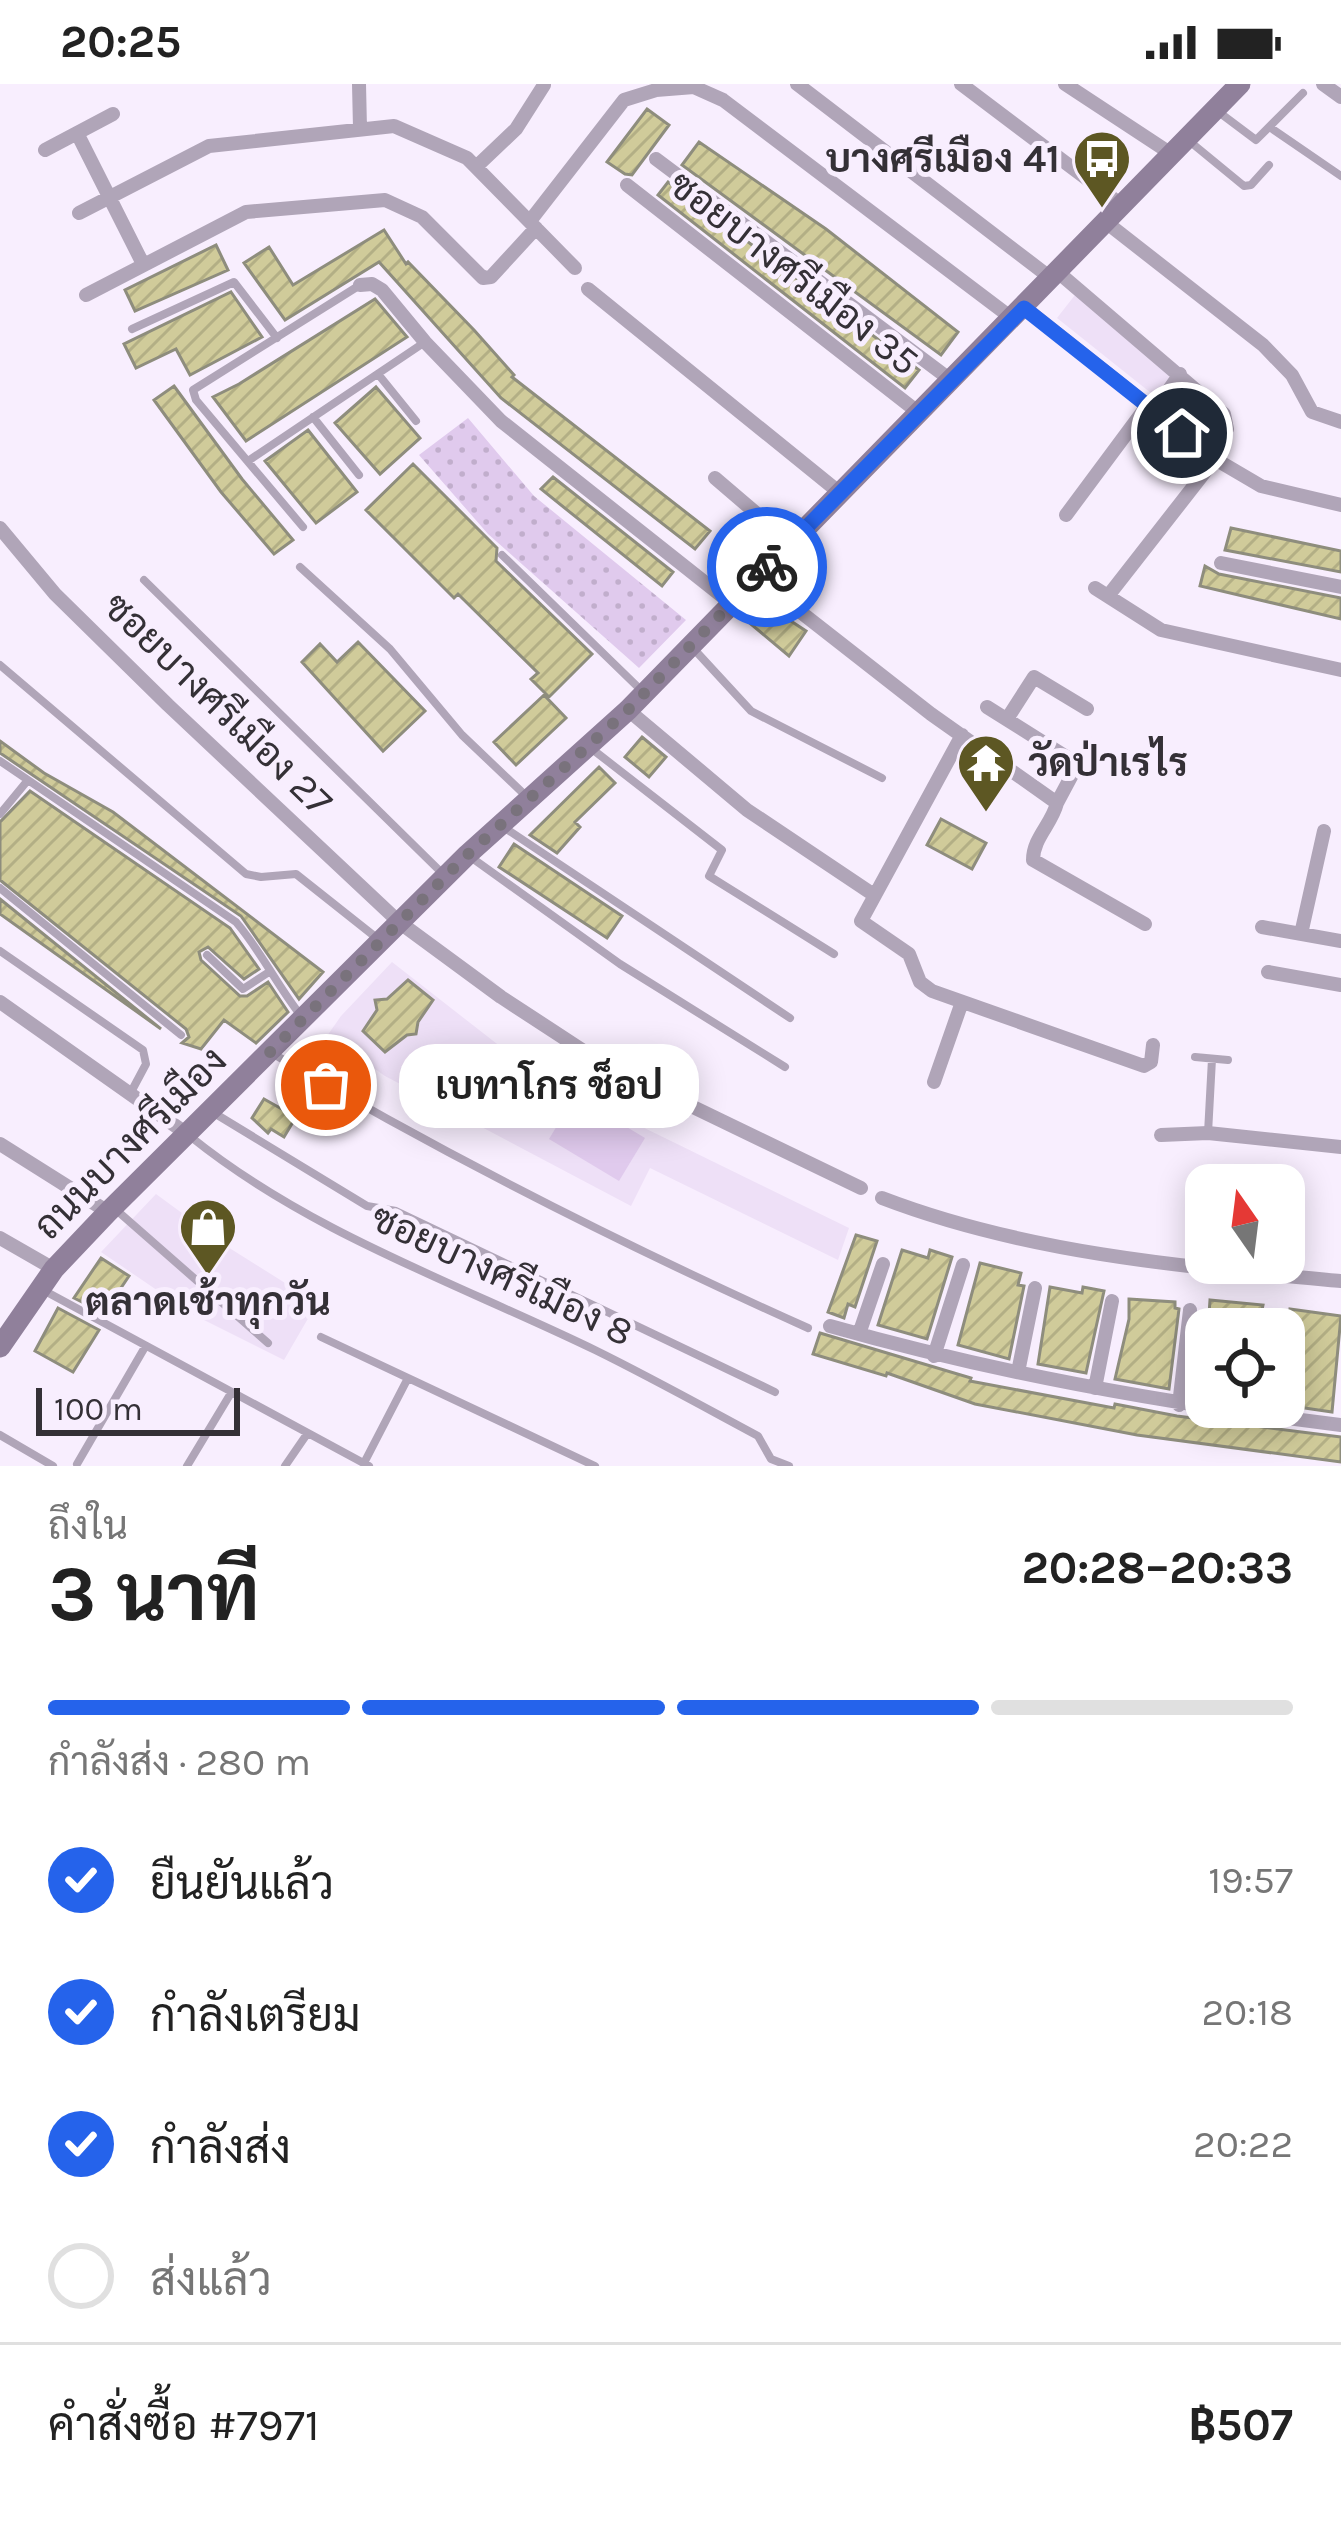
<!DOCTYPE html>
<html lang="th">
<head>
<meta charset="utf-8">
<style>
  :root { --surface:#fff; --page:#f6f6f6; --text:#222; --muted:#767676; --line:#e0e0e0; --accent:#2563eb }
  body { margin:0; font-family:Karla,Sarabun,sans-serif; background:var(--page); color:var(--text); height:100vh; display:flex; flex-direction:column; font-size:45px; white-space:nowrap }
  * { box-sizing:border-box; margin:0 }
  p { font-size:39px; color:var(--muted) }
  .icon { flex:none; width:66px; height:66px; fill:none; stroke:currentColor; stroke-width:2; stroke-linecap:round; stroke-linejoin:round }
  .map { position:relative; height:1382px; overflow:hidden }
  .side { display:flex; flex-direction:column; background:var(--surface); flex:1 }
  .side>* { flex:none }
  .needle { width:78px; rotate:346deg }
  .controls { position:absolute; left:1185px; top:1080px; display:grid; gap:24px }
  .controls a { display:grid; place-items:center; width:120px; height:120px; border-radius:24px; background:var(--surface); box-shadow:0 6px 30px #0003; font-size:60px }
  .scale { position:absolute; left:36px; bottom:30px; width:204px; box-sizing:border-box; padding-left:12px; border:6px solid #343036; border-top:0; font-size:33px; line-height:42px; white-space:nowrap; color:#343036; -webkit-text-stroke:9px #f8eefe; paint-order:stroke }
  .pin { position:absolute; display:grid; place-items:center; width:102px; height:102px; color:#fff; margin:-51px; border:6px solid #fff; border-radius:50%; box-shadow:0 3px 12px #0007 }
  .courier { position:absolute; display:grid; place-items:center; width:120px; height:120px; margin:-60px; border:9px solid #2563eb; border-radius:50%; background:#fff; color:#222; box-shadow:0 3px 15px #0007 }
  .bubble { position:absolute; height:84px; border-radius:36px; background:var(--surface); box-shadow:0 6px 30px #0003; font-size:39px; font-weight:700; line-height:84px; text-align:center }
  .head em { font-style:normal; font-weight:700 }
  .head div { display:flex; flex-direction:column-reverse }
  .head { display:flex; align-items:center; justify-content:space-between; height:204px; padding:0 48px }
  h1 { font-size:78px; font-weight:700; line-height:90px }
  .bar { display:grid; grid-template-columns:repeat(4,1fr); gap:18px 12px; align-content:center; height:144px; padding:0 48px }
  .bar i { height:15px; border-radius:9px; background:var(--line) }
  .bar .on { background:var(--accent) }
  .bar p { grid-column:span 4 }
  .line { display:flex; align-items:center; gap:30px; padding:0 48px; border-top:3px solid var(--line) }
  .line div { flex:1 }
  ol { padding:0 48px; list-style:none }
  li { display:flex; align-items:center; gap:36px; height:132px }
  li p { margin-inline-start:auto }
  li .icon { padding:12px; border-radius:50%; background:var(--accent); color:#fff; stroke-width:4 }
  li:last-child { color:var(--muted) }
  li i { width:66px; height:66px; border:6px solid var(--line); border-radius:50% }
  .status { display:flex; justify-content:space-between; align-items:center; height:84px; padding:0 60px; background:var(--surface); direction:ltr }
  .status svg { height:33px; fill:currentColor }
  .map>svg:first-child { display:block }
  .built { fill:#eee0f7 }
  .grass { fill:url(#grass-dots) }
  .park { fill:#e0caed }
  .building { fill:url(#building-hatch); stroke:#8e8d7d; stroke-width:3 }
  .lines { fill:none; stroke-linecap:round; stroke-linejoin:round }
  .lane { stroke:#b0a5b8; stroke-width:8 }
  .street { stroke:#b0a5b8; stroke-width:14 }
  .secondary { stroke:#90809b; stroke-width:21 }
  .done { stroke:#79727c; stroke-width:12; stroke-dasharray:0 21.6 }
  .route { stroke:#2563eb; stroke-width:15 }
  .labels { text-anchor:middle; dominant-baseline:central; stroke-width:10; stroke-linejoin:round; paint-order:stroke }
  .poi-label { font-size:39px; font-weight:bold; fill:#343036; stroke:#f8eefe; text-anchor:end }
  .street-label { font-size:39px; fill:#343036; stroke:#f8eefe }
</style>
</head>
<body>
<div class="status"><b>20:25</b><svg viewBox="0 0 49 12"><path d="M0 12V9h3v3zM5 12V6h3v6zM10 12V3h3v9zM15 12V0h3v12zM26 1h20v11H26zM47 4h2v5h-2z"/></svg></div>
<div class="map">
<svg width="1341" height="1382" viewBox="0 0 1341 1382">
  <defs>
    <pattern id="grass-dots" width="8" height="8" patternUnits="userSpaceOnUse" patternTransform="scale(3)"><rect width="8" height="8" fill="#e0caed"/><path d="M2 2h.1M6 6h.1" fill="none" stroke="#c1aecc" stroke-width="1.8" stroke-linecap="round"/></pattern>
    <pattern id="building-hatch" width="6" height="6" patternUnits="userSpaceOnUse" patternTransform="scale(3)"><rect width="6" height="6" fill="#d0cb9a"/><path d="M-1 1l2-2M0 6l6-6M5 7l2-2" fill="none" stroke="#b3af85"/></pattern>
  </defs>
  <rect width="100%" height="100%" fill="#f8eefe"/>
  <path class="built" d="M1075,211L1175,290L1156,313L1057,234Z
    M392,878L515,974L577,1011L849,1144L838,1176L650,1084L631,1122L385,992L327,952L341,932Z
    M156,1110L231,1165L317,1219L284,1276L192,1230L101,1168Z"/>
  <path class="grass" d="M468,334L534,412L686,536L639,584L488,450L419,371Z"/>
  <path class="park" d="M575,1012L645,1054L619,1097L549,1055Z"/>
  <path class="building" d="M647,25L669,41L632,91L625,90L607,78Z
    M699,58L826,145L958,248L941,271L682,81Z
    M668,98L919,286L905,304L658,111Z
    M384,146L406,180L408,178L474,246L514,291L512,293L710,447L695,465L501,314L379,178L285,236L244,179L269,163L293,201Z
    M216,161L228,186L135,227L125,206Z
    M231,208L262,253L190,291L176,265L136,284L124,260Z
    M375,215L407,253L246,357L213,313L239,300Z
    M174,302L242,395L293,456L274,470L221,408L154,316Z
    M376,303L420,354L380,390L335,339Z
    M308,346L357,408L316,439L265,377Z
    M413,380L497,464L496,477L592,570L549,613L531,595L538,589L458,510L454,514L366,426Z
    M553,393L673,488L662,502L541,405Z
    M1231,444L1341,467V488L1225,466Z
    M1205,482L1219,490L1341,514V535L1200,502Z
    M765,520L806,547L789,572L746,536Z
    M358,558L425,627L383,667L302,578L320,560L337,578Z
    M544,611L566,634L516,681L494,658Z
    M642,653L666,673L649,693L625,673Z
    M0,657L44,689L113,728L323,888L299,915L241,832L0,669Z
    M599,683L615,699L575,738L580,743L557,769L530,751Z
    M30,707L230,844L259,885L244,895L208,863L199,868L201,876L240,912H247L268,898L288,928L256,959L224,936L201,965L182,959L189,953L186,945L0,796V738Z
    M941,735L986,759L972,785L927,761Z
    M514,760L622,832L607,854L499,783Z
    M0,815L161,945L0,830Z
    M408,896L433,916L418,938L416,950L407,951L385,968L363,947L377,926L375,916L387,915Z
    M329,960L356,975L343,997L316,982Z
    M264,1015L296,1033L284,1053L271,1045L268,1049L252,1034Z
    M856,1151L877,1157L855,1223L848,1220L844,1234L828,1228Z
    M902,1166L928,1174L930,1166L952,1173L927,1255L878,1241Z
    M101,1174L129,1192L104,1229L74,1214Z
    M980,1179L1021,1189L1018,1201L1024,1202L1009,1275L958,1261Z
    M1050,1203L1082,1209L1083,1203L1104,1207L1086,1289L1038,1280Z
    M1129,1215L1175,1218V1224L1179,1225L1169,1305L1115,1295L1129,1235Z
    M1210,1216L1263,1221L1258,1245H1208Z
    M58,1224L99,1246L73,1288L35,1267Z
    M1290,1225L1341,1232L1332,1328L1284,1321Z
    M820,1249L971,1294L970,1297L1114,1324L1115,1320L1177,1332L1341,1353V1378L1137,1351L975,1320L887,1289L886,1292L813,1270Z"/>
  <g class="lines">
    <path class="lane" d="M1216,26L1256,56L1303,9
      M1271,44L1341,92
      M1188,56L1244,102L1251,101L1269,81
      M132,245L234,198L277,254
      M378,290L416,337
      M313,333L359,391
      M248,377L425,258
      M303,443L196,316L193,306L360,201
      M502,471L643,608
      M300,483L390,565L462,651L526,712
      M144,496L444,791
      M692,563L751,627L882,694
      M0,581L246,790L261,793L296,790L378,855
      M592,665L722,766L709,792L834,870
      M0,677L28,696
      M0,730L28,696L236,838C261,867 278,903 302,933
      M502,742L790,934
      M472,774L620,880L785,983
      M0,804L181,951
      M0,867L143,966L146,980L130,1010
      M207,871L243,905L269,888
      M270,968C443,1070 625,1162 808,1244
      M1195,973L1228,976
      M214,1029L367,1122L396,1127L775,1308
      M1208,1049L1212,975
      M191,1053C310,1149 459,1200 595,1266C650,1293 704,1323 758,1352L771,1375L789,1382
      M114,1124L268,1259
      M43,1206L369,1382
      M321,1253L595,1382
      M0,1351L53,1382
      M364,1379L408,1294
      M77,1380L145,1263
      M187,1382L231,1309
      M285,1382L307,1350"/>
    <path class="street" d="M359,0L360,44
      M797,0L1052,195
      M961,0L1123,122
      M1065,0L1173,71
      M1323,0L1341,13
      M77,49L143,180
      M45,66L113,30
      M656,75L952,297
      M476,83L516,45L544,1
      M627,101L919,329
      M79,129L209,62L394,42L467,74L575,184
      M530,137L624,16L656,6L694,3L723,16L1013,235
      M1107,139L1263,261L1292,291L1312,328L1341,338
      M1059,189L1224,330L1227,345L1209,371
      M360,201L372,200L382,206L425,258L501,337L732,520
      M588,205L840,409
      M86,211L246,128L385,116L422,133L483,194L491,193L536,144
      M1025,224L1215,375L1261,402L1341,421
      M1154,327L1180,290
      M715,394L791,459
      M1066,431L1147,322
      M0,444L55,510L168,621L399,838L501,913L602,979L861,1104
      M1221,479L1341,503
      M757,494L931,630L1057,719C1052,740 1033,754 1033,776L1145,840
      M1095,504L1161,546L1341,586
      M1108,512L1215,375
      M987,623L1071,676L1073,689L1057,719
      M628,626L747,726L874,811
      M1007,635L1034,593L1087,625
      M962,651L861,837L909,870L920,898L932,907L1144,982L1151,978L1153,961
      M1262,843L1341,857
      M1301,850L1324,747
      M1268,888L1341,901
      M0,918L187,1050
      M934,998L962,918
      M1161,1051L1208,1049L1341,1063
      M0,1060L108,1128
      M882,1114C1028,1170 1187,1183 1341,1197
      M0,1154L54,1185
      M830,1242C998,1290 1168,1320 1341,1341
      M1269,1245L1271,1233
      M859,1250L883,1180
      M934,1272L963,1181
      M1018,1288L1035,1204
      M1095,1304L1112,1217
      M1179,1321L1190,1226"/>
    <path class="secondary" d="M0,1263L54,1185L108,1128L467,771L628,626L1240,0"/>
  </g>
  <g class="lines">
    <path class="done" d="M326,1001L270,968L467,771L628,626L767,483"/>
    <path class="route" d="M767,483L1024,224L1182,349"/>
  </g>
  <defs>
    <g id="bus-pin" transform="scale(3)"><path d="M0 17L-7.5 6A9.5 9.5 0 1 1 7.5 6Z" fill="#5d5723" stroke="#f8eefe"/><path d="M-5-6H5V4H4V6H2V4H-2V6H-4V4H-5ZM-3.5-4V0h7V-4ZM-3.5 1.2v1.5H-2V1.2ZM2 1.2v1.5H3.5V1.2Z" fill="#fff"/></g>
    <g id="temple-pin" transform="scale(3)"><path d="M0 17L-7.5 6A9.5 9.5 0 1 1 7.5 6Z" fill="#5d5723" stroke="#f8eefe"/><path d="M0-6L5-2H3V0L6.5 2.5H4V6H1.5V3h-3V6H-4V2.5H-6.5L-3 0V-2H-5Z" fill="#fff"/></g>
    <g id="shop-pin" transform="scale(3)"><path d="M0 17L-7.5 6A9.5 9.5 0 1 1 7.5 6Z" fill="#5d5723" stroke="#f8eefe"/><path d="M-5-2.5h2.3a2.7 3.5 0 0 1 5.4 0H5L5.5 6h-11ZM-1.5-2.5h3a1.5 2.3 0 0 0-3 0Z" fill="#fff"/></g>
  </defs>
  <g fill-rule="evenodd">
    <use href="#bus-pin" x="1102" y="75"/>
    <use href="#temple-pin" x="986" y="679"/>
    <use href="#shop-pin" x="208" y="1143"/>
  </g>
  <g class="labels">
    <g class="poi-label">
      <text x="1060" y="75">บางศรีเมือง 41</text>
      <text x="1028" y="679" text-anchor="start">วัดป่าเรไร</text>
      <text x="208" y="1218" text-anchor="middle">ตลาดเช้าทุกวัน</text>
    </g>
    <g class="street-label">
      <text transform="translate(794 189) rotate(38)">ซอยบางศรีเมือง 35</text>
      <text transform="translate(218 620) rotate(44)">ซอยบางศรีเมือง 27</text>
      <text transform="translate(130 1059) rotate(-45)">ถนนบางศรีเมือง</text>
      <text transform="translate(502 1191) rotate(25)">ซอยบางศรีเมือง 8</text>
    </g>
  </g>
</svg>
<div class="controls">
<a><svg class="needle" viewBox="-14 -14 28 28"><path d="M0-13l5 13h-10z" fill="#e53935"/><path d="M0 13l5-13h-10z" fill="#767676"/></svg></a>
<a><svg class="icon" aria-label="locate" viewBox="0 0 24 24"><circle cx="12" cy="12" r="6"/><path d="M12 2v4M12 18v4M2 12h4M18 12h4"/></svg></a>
</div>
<div class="scale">100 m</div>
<div class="pin" style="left:326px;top:1001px;background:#ea580c"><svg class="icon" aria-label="bag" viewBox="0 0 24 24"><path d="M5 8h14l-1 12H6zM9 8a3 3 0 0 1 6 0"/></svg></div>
<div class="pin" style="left:1182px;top:349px;background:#1f2937"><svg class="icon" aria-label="home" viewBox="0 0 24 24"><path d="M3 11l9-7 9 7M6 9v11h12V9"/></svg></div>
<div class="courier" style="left:767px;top:483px"><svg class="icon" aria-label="bike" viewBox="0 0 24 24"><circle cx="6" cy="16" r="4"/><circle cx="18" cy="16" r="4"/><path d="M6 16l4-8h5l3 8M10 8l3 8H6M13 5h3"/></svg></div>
<div class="bubble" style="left:399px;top:960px;width:300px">เบทาโกร ช็อป</div>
</div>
<section class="side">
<div class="head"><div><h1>3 นาที</h1><p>ถึงใน</p></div><em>20:28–20:33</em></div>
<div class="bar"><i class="on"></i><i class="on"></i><i class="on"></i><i></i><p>กำลังส่ง · 280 m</p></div>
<ol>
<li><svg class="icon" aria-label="check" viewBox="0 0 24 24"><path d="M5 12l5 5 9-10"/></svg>ยืนยันแล้ว<p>19:57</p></li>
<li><svg class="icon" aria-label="check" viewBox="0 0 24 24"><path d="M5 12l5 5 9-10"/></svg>กำลังเตรียม<p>20:18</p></li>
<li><svg class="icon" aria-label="check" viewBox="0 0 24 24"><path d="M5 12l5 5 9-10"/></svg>กำลังส่ง<p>20:22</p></li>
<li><i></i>ส่งแล้ว</li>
</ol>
<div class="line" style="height:156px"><div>คำสั่งซื้อ #7971</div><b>฿507</b></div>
</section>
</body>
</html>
